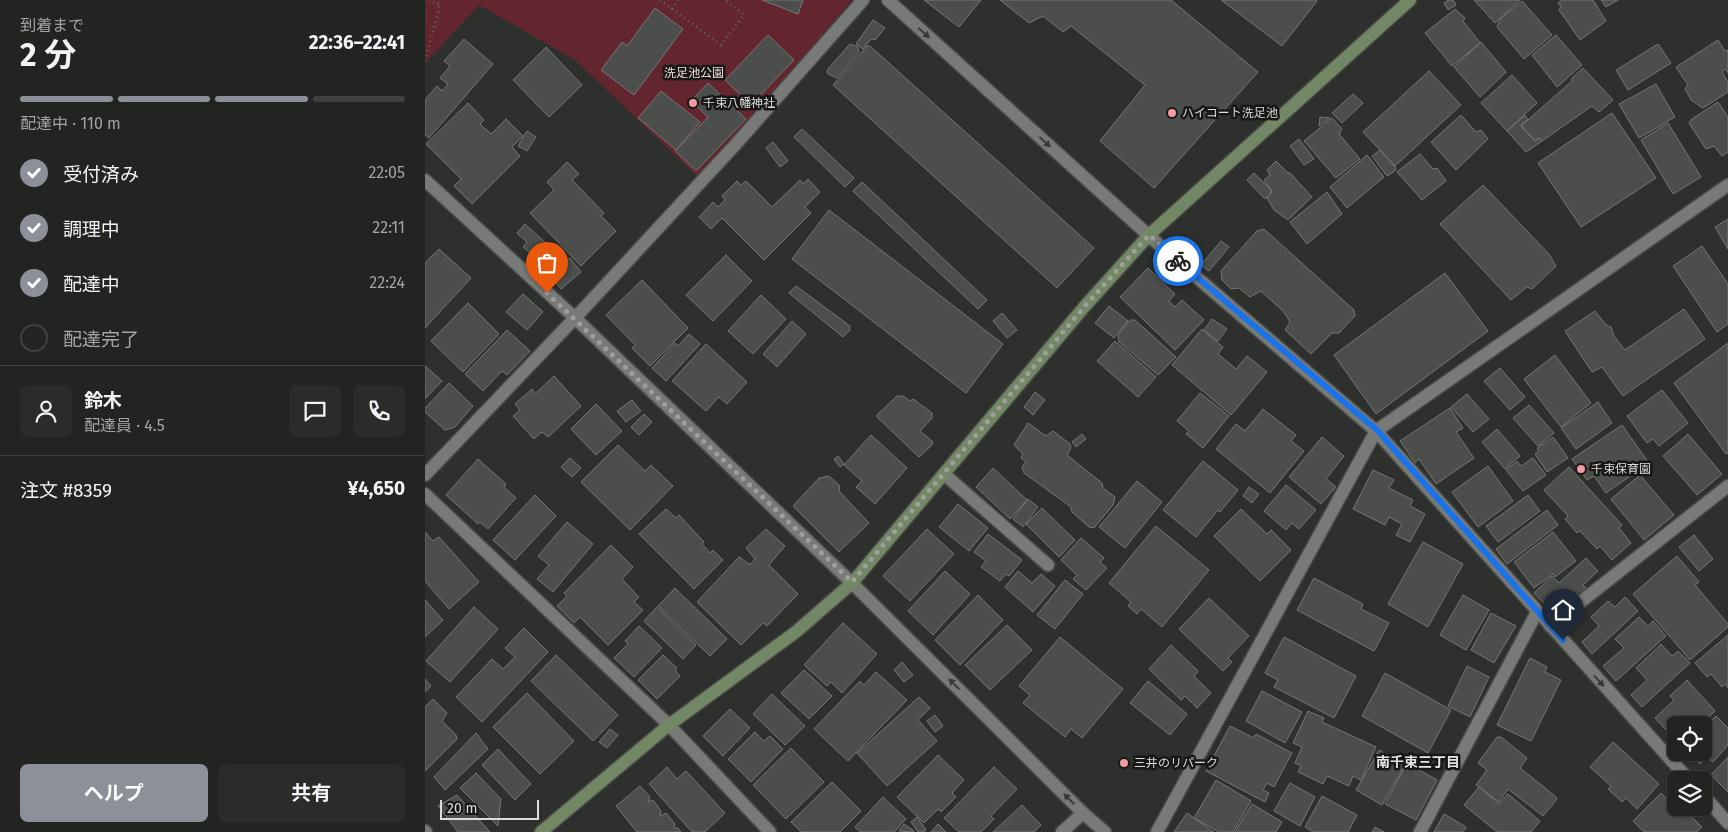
<!DOCTYPE html>
<html lang="ja">
<head>
<meta charset="utf-8">
<style>
  :root { --surface:#222422; --page:#2a2c2a; --text:#f1f3f6; --muted:#a2a4a5; --line:#3f4140; --accent:#8c9099 }
  body { margin:0; font-family:"Fira Sans","Noto Sans JP",sans-serif; background:var(--page); color:var(--text); height:100vh; display:flex; flex-direction:column; font-size:19px; white-space:nowrap }
  * { box-sizing:border-box; margin:0 }
  p { font-size:16px; color:var(--muted) }
  .icon { flex:none; width:28px; height:28px; fill:none; stroke:currentColor; stroke-width:2; stroke-linecap:round; stroke-linejoin:round }
  .map { position:relative; flex:1; overflow:hidden }
  .drawer { display:flex; flex-direction:column; background:var(--surface); width:425px }
  .drawer>* { flex:none }
  .buttons { position:absolute; left:1242px; top:716px; display:grid; gap:10px }
  .buttons a { display:grid; place-items:center; width:45px; height:45px; border-radius:8px; background:var(--surface); box-shadow:0 1px 4px #0004,0 0 0 1px var(--line); font-size:25px }
  .scale { position:absolute; left:15px; bottom:12px; width:99px; box-sizing:border-box; padding-left:5px; border:2px solid #dcdddb; border-top:0; font-size:14px; line-height:18px; white-space:nowrap; color:#dcdddb; -webkit-text-stroke:4px #171816; paint-order:stroke }
  .pin { position:absolute; display:grid; place-items:center; width:42px; height:42px; color:#fff; margin:-51px -21px; border-radius:50% 50% 50% 0; rotate:-45deg; box-shadow:0 0 5px #0007 }
  .pin .icon { rotate:45deg }
  .courier { position:absolute; display:grid; place-items:center; width:50px; height:50px; margin:-25px; border:4px solid #1a73e8; border-radius:50%; background:#fff; color:#222; box-shadow:0 1px 6px #0007 }
  .overview em { font-style:normal; font-weight:700 }
  .overview div { display:flex; flex-direction:column-reverse }
  .overview { display:flex; align-items:center; justify-content:space-between; height:85px; padding:0 20px }
  h1 { font-size:32px; font-weight:700; line-height:38px }
  .bar { display:grid; grid-template-columns:repeat(4,1fr); gap:8px 5px; align-content:center; height:60px; padding:0 20px }
  .bar i { height:6px; border-radius:4px; background:var(--line) }
  .bar .current { background:var(--accent) }
  .bar p { grid-column:span 4 }
  .line { display:flex; align-items:center; gap:12px; padding:0 20px; border-top:1px solid var(--line) }
  .line div { flex:1 }
  .round { display:grid; place-items:center; flex:none; width:52px; height:52px; border-radius:8px; background:var(--page) }
  ol { padding:0 20px; list-style:none }
  li { display:flex; align-items:center; gap:15px; height:55px }
  li p { margin-inline-start:auto }
  li .icon { padding:5px; border-radius:50%; background:var(--accent); color:#fff; stroke-width:4 }
  li:last-child { color:var(--muted) }
  li i { width:28px; height:28px; border:2px solid var(--line); border-radius:50% }
  .primary-button { display:flex; gap:10px; margin-top:auto; padding:10px 20px }
  .primary-button a { flex:1; height:58px; border-radius:8px; background:var(--accent); color:#fff; font-size:20px; font-weight:700; line-height:58px; text-align:center }
  .primary-button a+a { background:var(--page); color:var(--text) }
  main { display:flex; flex:1; min-height:0 }
  .map>svg:first-child { display:block }
  .green { fill:#63262f }
  .building { fill:#4c4e4b; stroke:#757774 }
  .lines { fill:none; stroke-linecap:round; stroke-linejoin:round }
  .lane-casing { stroke:#494b48; stroke-width:15 }
  .street-casing { stroke:#494b48; stroke-width:15 }
  .secondary-casing { stroke:#494b48; stroke-width:15 }
  .path { stroke:#636462; stroke-width:3; stroke-dasharray:1 4; stroke-linecap:butt }
  .lane { stroke:#787a77; stroke-width:12 }
  .street { stroke:#787a77; stroke-width:12 }
  .secondary { stroke:#728864; stroke-width:12 }
  .oneway { fill:#393a38 }
  .done { stroke:#9fa09e; stroke-width:5; stroke-dasharray:0 9 }
  .route { stroke:#1a73e8; stroke-width:6 }
  .poi-dot { fill:#f49aa3; stroke:#171816; stroke-width:2 }
  .labels { text-anchor:middle; dominant-baseline:central; stroke-width:5; stroke-linejoin:round; paint-order:stroke }
  .park-label { font-size:12px; fill:#f5dbdd; stroke:#171816 }
  .poi-label { font-size:12px; fill:#dcdddb; stroke:#171816; text-anchor:start }
  .neighbourhood-label { font-size:14px; font-weight:bold; fill:#e1e4e0; stroke:#171816 }
</style>
</head>
<body>
<main>
<section class="drawer">
<div class="overview"><div><h1>2 分</h1><p>到着まで</p></div><em>22:36–22:41</em></div>
<div class="bar"><i class="current"></i><i class="current"></i><i class="current"></i><i></i><p>配達中 · 110 m</p></div>
<ol>
<li><svg class="icon" aria-label="check" viewBox="0 0 24 24"><path d="M5 12l5 5 9-10"/></svg>受付済み<p>22:05</p></li>
<li><svg class="icon" aria-label="check" viewBox="0 0 24 24"><path d="M5 12l5 5 9-10"/></svg>調理中<p>22:11</p></li>
<li><svg class="icon" aria-label="check" viewBox="0 0 24 24"><path d="M5 12l5 5 9-10"/></svg>配達中<p>22:24</p></li>
<li><i></i>配達完了</li>
</ol>
<div class="line" style="height:90px"><a class="round"><svg class="icon" aria-label="person" viewBox="0 0 24 24"><circle cx="12" cy="8" r="4"/><path d="M4 21q1-7 8-7t8 7"/></svg></a><div><b>鈴木</b><p>配達員 · 4.5</p></div><a class="round"><svg class="icon" aria-label="chat" viewBox="0 0 24 24"><path d="M4 5h16v11H9l-5 4z"/></svg></a><a class="round"><svg class="icon" aria-label="phone" viewBox="0 0 24 24"><path d="M5 4h4l2 5-3 2q2 4 5 5l2-3 5 2v4C11 20 4 13 5 4z"/></svg></a></div>
<div class="line" style="height:65px"><div>注文 #8359</div><b>¥4,650</b></div>
<div class="primary-button"><a>ヘルプ</a><a>共有</a></div>
</section>
<div class="map">
<svg width="1303" height="832" viewBox="0 0 1303 832">
  <rect width="100%" height="100%" fill="#2e302d"/>
  <path class="green" d="M0,0H426L422,6L274,178L150,60L54,5L0,63Z"/>
  <path class="building" d="M337,0H378L373,14Z
    M499,0H556L534,27Z
    M575,0H746L833,72L729,188L675,141L720,85L646,26L638,32L618,16L604,23Z
    M796,0H891L892,1L857,46Z
    M1024,0H1028L1031,5L1023,10L1019,3Z
    M1049,0H1095L1070,23Z
    M1137,0H1168L1181,21L1155,40L1134,10L1136,7L1133,3Z
    M1176,0H1193L1181,7Z
    M1097,1L1127,35L1099,59L1072,27L1075,19Z
    M230,8L258,29L209,95L176,70L197,42L202,46Z
    M1030,9L1040,18L1038,21L1055,43L1027,66L1000,33Z
    M448,20L460,28L450,40L446,39L438,49L431,44Z
    M343,35L369,60L326,105L300,80Z
    M1131,35L1157,65L1132,87L1107,55Z
    M39,39L68,64L4,138L0,135V100L12,86L17,91L23,84L15,78L25,66L19,61Z
    M1293,40L1300,51L1303,50V73L1300,69L1297,72L1303,82V92L1278,108L1266,100L1260,89L1263,85L1251,67Z
    M1056,42L1081,72L1055,97L1029,67Z
    M425,44L433,47L434,52L412,78L403,74L402,70Z
    M1233,44L1246,63L1203,90L1191,70Z
    M442,46H445L669,248L632,288L408,85Z
    M121,47L157,85L124,117L88,80Z
    M1158,68L1188,100L1174,112L1167,106L1117,141L1114,138L1110,141L1096,126L1147,81V78Z
    M1004,71L1036,105L970,166L938,132Z
    M1087,75L1112,103L1082,131L1056,103Z
    M283,83L321,119L271,171L250,151L283,117L266,101Z
    M1231,84L1250,117L1214,138L1194,104Z
    M236,91L275,122L251,150L213,118Z
    M928,94L938,103L917,123L907,113Z
    M1293,102L1303,117V152L1297,156L1289,146L1281,149L1264,123L1267,119Z
    M43,103L59,120L55,124L66,134L81,119L98,136L87,147L95,156L47,204L29,186L36,179L1,144Z
    M1187,113L1231,178L1156,227L1113,163Z
    M1036,115L1051,132L1056,130L1063,139L1031,170L1006,142Z
    M1100,115L1103,120L1096,125L1110,141L1114,138L1117,141L1101,152L1082,131Z
    M895,117L905,118L894,126Z
    M907,118L917,129L914,134L935,159L911,178L879,141Z
    M1243,123L1276,177L1248,194L1216,140Z
    M377,129L429,178L420,187L369,137Z
    M102,131L111,137L102,151L93,146Z
    M874,139L889,159L879,165L865,146Z
    M348,142L363,161L355,167L341,148Z
    M955,150L971,168L970,171L962,176L947,156Z
    M995,154L1008,169L1012,168L1021,181L997,200L972,172Z
    M942,155L959,177L922,208L905,187Z
    M851,161L862,172L866,174L887,197L863,220L849,210L842,198L847,192L839,180L845,175L842,170Z
    M142,162L154,174L147,180L179,213L176,216L191,231L156,266L105,213L129,190L122,182Z
    M829,173L847,191L840,199L822,180Z
    M383,179L395,192L380,207L386,213L339,260L297,218L286,229L274,217L288,202L293,207L300,200L297,196L312,181L316,185L321,181L347,207L375,180L378,184Z
    M437,182L562,300L553,309L428,191Z
    M1058,185L1124,254L1131,266L1107,289L1102,287L1086,300L1015,224Z
    M902,192L917,214L882,244L865,222Z
    M404,210L578,344L541,393L367,259Z
    M1303,219V249L1290,227Z
    M100,224L125,247L113,260L98,247L102,242L92,233Z
    M839,229L929,310L930,316L914,333H907L886,354L860,330L865,322L859,312L836,291L825,297L814,288L806,289L797,280L796,271L832,231Z
    M796,241L804,247L784,271L776,265Z
    M1277,246L1303,284V324L1292,332L1248,266Z
    M14,249L46,278L0,328V263Z
    M301,255L327,281L288,321L261,295Z
    M145,258L156,272L136,289L125,275Z
    M723,268L750,294L744,301L750,307L757,300L779,320L750,350L695,297Z
    M1020,273L1063,331L951,414L909,355Z
    M217,280L263,328L225,366L207,348L210,345L181,315Z
    M371,286L425,326V330L418,337L364,293Z
    M98,294L118,312L102,330L81,312Z
    M336,295L361,319L328,354L303,331Z
    M43,303L74,334L38,372L6,341Z
    M684,306L703,321L689,338L670,323Z
    M1259,309L1280,339L1198,396L1177,367L1167,372L1140,331L1170,311L1181,325L1186,327L1189,336L1200,350Z
    M577,313L592,330L582,338L568,321Z
    M787,319L802,329L793,341L779,330Z
    M705,320H710L751,357L733,375L694,342L693,335Z
    M367,321L381,334L352,367L338,354Z
    M777,329L798,347L793,354L811,369L822,356L842,372L806,415L747,365Z
    M82,330L105,351L82,375L77,371L58,391L40,374Z
    M264,334L275,344L241,381L227,368L250,343L253,346Z
    M690,341L731,377L713,397L672,361Z
    M1303,343V453L1301,454L1249,383Z
    M281,344L322,382L302,404L294,397L281,411L247,381Z
    M1130,355L1166,403L1136,427L1099,379Z
    M0,366L17,381L0,399Z
    M1075,368L1100,397L1085,410L1059,381Z
    M129,376L156,406L123,437L117,432L109,439L88,416L95,410L90,404L107,389L110,394Z
    M24,383L48,406L30,427L20,430L0,412V408Z
    M1237,390L1263,423L1234,446L1228,439L1222,443L1202,416Z
    M610,392L620,400L608,415L599,407Z
    M775,393L804,416L778,448L761,434L764,431L752,421Z
    M1042,394L1064,419L1048,432L1026,407Z
    M472,396H478L485,401L488,399L507,413V418L495,431L508,442L507,445L494,457L452,417V415Z
    M207,400L216,411L201,422L192,411Z
    M1173,402L1187,423L1151,449L1136,428Z
    M171,404L197,431L171,455L146,429Z
    M1104,405L1129,433L1113,446L1088,418Z
    M1025,408L1038,428L1031,432L1049,458L1011,484L994,459L990,463L975,441Z
    M838,409L871,435L866,441L879,451L845,493L791,449L811,424L820,431Z
    M219,414L227,422L214,435L206,427Z
    M603,423L621,436L628,431L645,444L646,448L642,455L677,483L678,488L690,497L688,505L669,528L664,527L647,512L646,507L599,473L597,467L601,462L596,458L598,454L589,445Z
    M1197,425L1224,463L1181,493L1169,476L1162,480L1147,459Z
    M1072,429L1095,456L1080,469L1057,442Z
    M657,434L661,439L651,447L647,442Z
    M1263,434L1297,474L1272,495L1238,456Z
    M446,435L482,468L450,504L431,487L437,481L419,465Z
    M897,437L919,456L901,479L911,487L896,504L864,477Z
    M1128,437L1143,458L1122,472L1110,454L1114,451L1112,448Z
    M193,445L220,471L226,465L248,486L205,530L156,482Z
    M413,456L419,464L415,467L409,459Z
    M145,458L156,468L147,477L136,467Z
    M1108,458L1121,475L1098,491L1081,470L1092,461L1096,466Z
    M53,459L81,484L79,487L91,498L63,529L55,522L53,524L21,495Z
    M778,461L813,490L795,512L793,510L771,537L738,510Z
    M1063,466L1088,501L1053,527L1027,492Z
    M1144,467L1197,525L1194,528L1206,543L1187,560L1175,546L1172,549L1155,531L1152,533L1140,519L1143,516L1119,490Z
    M568,468L602,500L585,519L551,487Z
    M948,470L969,480L964,488L988,500L985,506L1000,514L985,542L971,535L977,524L964,517L960,525L928,509Z
    M1215,475L1249,515L1219,540L1186,499Z
    M404,476L415,486L414,491L444,523L414,552L368,506L394,478Z
    M712,481L737,502L700,548L674,527Z
    M861,485L891,510L874,529L867,523L861,530L839,511Z
    M824,487L834,494L827,503L818,496Z
    M110,495L131,516L90,560L68,540Z
    M1103,495L1115,511L1073,542L1061,526Z
    M603,499L613,507L598,527L588,519Z
    M533,504L563,528L544,551L514,527Z
    M617,508L650,540L634,557L601,524Z
    M241,509L251,518L254,515L279,542L277,544L285,553L288,550L298,560L269,589L214,534Z
    M816,509L842,534L846,530L866,550L835,581L789,536Z
    M1122,510L1133,525L1082,564L1071,549Z
    M142,522L168,544L128,592L112,579L124,565L113,556Z
    M731,526L784,570L737,627L716,609L712,614L703,606L706,602L684,583Z
    M341,529L360,546L344,565L373,594L342,626L338,623L316,645L272,602L314,557L324,564H326L330,559L321,548Z
    M502,529L529,554L485,601L458,576Z
    M0,532L8,541L14,537L54,582L24,609L0,581Z
    M1128,532L1151,561L1130,577L1128,574L1109,588L1089,562Z
    M563,534L597,560L584,576L581,574L575,581L556,567L561,561L549,552Z
    M1269,535L1288,559L1274,571L1254,547Z
    M656,538L679,558L675,562L682,568L661,590L648,579L652,575L636,560Z
    M998,542L1038,564L1003,627L963,604Z
    M186,545L208,567L197,579L214,597L209,602L218,610L183,645L155,617L149,623L132,606L142,596L139,593Z
    M1252,556L1274,582L1270,585L1303,624V627L1265,660L1208,594Z
    M1161,558L1173,571L1158,585L1161,588L1131,616L1109,593L1127,576L1134,583Z
    M520,571L545,594L508,635L483,611Z
    M593,571L607,583L616,574L630,586L608,612L580,587Z
    M889,578L938,604L936,609L964,623L949,651L872,610Z
    M640,580L658,594L630,629L612,615Z
    M250,588L302,639L285,656L233,606Z
    M553,595L578,620L535,665L510,640Z
    M1038,595L1064,610L1041,650L1015,635Z
    M1200,597L1213,611L1167,654L1157,642L1174,626L1166,617L1183,601L1190,607Z
    M784,598L824,636L803,658L807,662L798,671L754,629Z
    M0,600L18,620L0,637Z
    M49,607L73,629L25,682L1,661Z
    M232,607L271,645L258,659L219,621Z
    M1066,613L1091,626L1069,663L1046,650Z
    M1214,617L1223,626L1228,621L1241,636L1191,681L1178,666L1199,648L1190,639Z
    M418,623L452,654L417,693L406,682L402,686L379,665Z
    M582,625L607,650L565,690L540,665Z
    M214,626L237,648L209,677L189,658L203,644L200,641Z
    M99,628L123,652L57,722L31,697L67,659L78,669L90,657L80,648Z
    M1303,635V688L1300,684L1297,687L1286,674L1282,677L1270,663Z
    M635,637L698,689L657,738L646,729L640,737L598,703L605,695L594,686Z
    M859,637L931,676L909,718L849,687L853,680L840,673Z
    M1236,644L1247,656L1253,651L1265,663L1217,707L1206,695L1222,680L1211,668Z
    M746,645L773,671L769,676L786,693L772,708L760,696L756,700L724,669Z
    M131,655L193,715L168,741L106,681Z
    M238,655L252,668L250,670L255,676L232,699L213,680Z
    M1105,658L1122,667L1120,672L1136,680L1106,741L1072,725Z
    M477,662L488,675L479,682L469,670Z
    M1042,666L1064,677L1045,717L1023,706Z
    M379,670L407,696L384,719L356,693Z
    M451,672L482,700L423,761L389,729L435,681L439,685Z
    M960,673L1026,710L1003,753L937,716Z
    M0,679L6,686L0,692Z
    M1262,680L1290,711L1275,725H1251V741L1230,718L1249,700L1245,696Z
    M723,681L762,714L745,735L705,703Z
    M837,691L877,712L860,743L821,721Z
    M102,693L149,741L115,774L68,727Z
    M347,694L380,726L360,745L328,714Z
    M494,697L505,708L493,720L512,741L462,786L432,753Z
    M8,699L22,713L17,721L31,735L32,739L0,771V707Z
    M305,709L325,728L298,756L278,736Z
    M883,711L899,718L897,722L951,747L936,780L928,776L924,786L902,776L898,784L873,772L876,766L870,763L877,747L868,743Z
    M510,715L518,726L510,732L502,721Z
    M1291,716L1303,728V745L1288,762L1282,757L1275,764L1263,752H1279V728Z
    M805,726L829,738L831,734L867,753L849,787L842,783L838,790L844,793L840,802L781,771Z
    M185,729L193,735L182,748L174,742Z
    M330,732L339,741L345,736L358,749L326,782L303,759Z
    M51,733L63,749L20,790L9,777Z
    M1072,737H1076L1102,758L1095,768L1130,796L1132,799L1118,816L1083,789L1074,802L1051,785L1062,770L1053,763Z
    M1188,742L1234,784L1212,809L1201,798L1197,802L1183,789L1186,786L1165,767Z
    M366,748L399,782L361,819L328,785Z
    M73,749L106,784L90,800L57,765Z
    M954,750L980,765L957,805L931,790Z
    M513,755L539,780L527,793L531,797L516,812L513,809L499,823L472,797Z
    M1303,757V792L1286,775Z
    M982,763L1012,780L991,820L960,804Z
    M242,767L252,779L261,771L300,813L280,832H267L224,784Z
    M569,767L592,789L566,816L569,819L556,832H534L519,818Z
    M51,773L76,799L73,826L35,788Z
    M791,780L826,801L808,832H794L769,818Z
    M407,782L436,811L415,832H376L366,822Z
    M865,783L890,797L875,826L849,811Z
    M215,786L225,797L223,802L228,800L236,811L235,816L241,813L250,824L249,828H253L256,832H212L191,806Z
    M1054,787L1074,804L1083,794L1115,821L1106,832H1072L1039,805Z
    M1236,793L1245,802L1249,798L1251,800V808H1258L1277,827L1272,832H1219L1208,821Z
    M32,795L65,832H33L13,806Z
    M897,796L932,815L923,832H888L880,827Z
    M458,797L481,819L469,832H435L430,827Z
    M827,804L857,822L851,832H810Z
    M597,805L616,825L609,832H568Z
    M762,813L789,832H749Z
    M1019,814L1041,827L1038,832H1009Z
    M492,817L501,830L498,832H493L486,822Z
    M479,824L489,831L488,832L474,831Z
    M513,824L521,832H506Z
    M950,827L959,832H947Z"/>
  <g class="lines">
    <g class="lane-casing">
      <path id="lane" d="M519,474L623,565
        M0,494L244,725L345,832
        M1125,626L1303,486
        M637,832L658,813
        M995,832L1112,612"/>
    </g>
    <g class="street-casing">
      <path id="street" d="M463,0L741,251L951,431L1264,780
        M0,180L150,318L311,144L438,0
        M0,475L150,318L427,583L658,813L680,832
        M1279,796L1303,823
        M0,831L1,832
        M732,832L951,431L1303,185"/>
    </g>
    <g class="secondary-casing">
      <path id="secondary" d="M116,832L244,725L372,631L427,583L660,306L724,235L985,0"/>
    </g>
    <path class="path" d="M4,0L14,6
      M235,0L296,45L319,15L300,0
      M247,9L253,0
      M0,61L15,7L11,0"/>
    <use href="#lane" class="lane"/>
    <use href="#street" class="street"/>
    <use href="#secondary" class="secondary"/>
  </g>
  <defs><path id="oneway-solid" d="M-6-.8H1V-3.2L6.5 0L1 3.2V.8H-6Z" transform="scale(1.25)"/></defs>
  <g class="oneway">
    <use href="#oneway-solid" transform="translate(499 33) rotate(42)"/>
    <use href="#oneway-solid" transform="translate(620 142) rotate(42)"/>
    <use href="#oneway-solid" transform="translate(1174 681) rotate(48)"/>
    <use href="#oneway-solid" transform="translate(529 684) rotate(-135)"/>
    <use href="#oneway-solid" transform="translate(644 799) rotate(-135)"/>
  </g>
  <g class="lines">
    <path class="done" d="M122,293L427,582L660,306L724,235L753,261"/>
    <path class="route" d="M753,261L952,430L1138,640"/>
  </g>
  <g class="poi-dot">
    <circle cx="268" cy="103" r="5"/>
    <circle cx="747" cy="113" r="5"/>
    <circle cx="1156" cy="469" r="5"/>
    <circle cx="699" cy="763" r="5"/>
  </g>
  <g class="labels">
    <g class="park-label">
      <text x="269" y="73">洗足池公園</text>
    </g>
    <g class="poi-label">
      <text x="278" y="103">千束八幡神社</text>
      <text x="757" y="113">ハイコート洗足池</text>
      <text x="1166" y="469">千束保育園</text>
      <text x="709" y="763">三井のリパーク</text>
    </g>
    <g class="neighbourhood-label">
      <text x="993" y="762">南千束三丁目</text>
    </g>
  </g>
</svg>
<div class="buttons">
<a><svg class="icon" aria-label="locate" viewBox="0 0 24 24"><circle cx="12" cy="12" r="6"/><path d="M12 2v4M12 18v4M2 12h4M18 12h4"/></svg></a>
<a><svg class="icon" aria-label="layers" viewBox="0 0 24 24"><path d="M12 4l9 5-9 5-9-5zM3 14l9 5 9-5"/></svg></a>
</div>
<div class="scale">20 m</div>
<div class="pin" style="left:122px;top:293px;background:#ea580c"><svg class="icon" aria-label="bag" viewBox="0 0 24 24"><path d="M5 8h14l-1 12H6zM9 8a3 3 0 0 1 6 0"/></svg></div>
<div class="pin" style="left:1138px;top:640px;background:#1f2937"><svg class="icon" aria-label="home" viewBox="0 0 24 24"><path d="M3 11l9-7 9 7M6 9v11h12V9"/></svg></div>
<div class="courier" style="left:753px;top:261px"><svg class="icon" aria-label="bike" viewBox="0 0 24 24"><circle cx="6" cy="16" r="4"/><circle cx="18" cy="16" r="4"/><path d="M6 16l4-8h5l3 8M10 8l3 8H6M13 5h3"/></svg></div>
</div>
</main>
</body>
</html>
